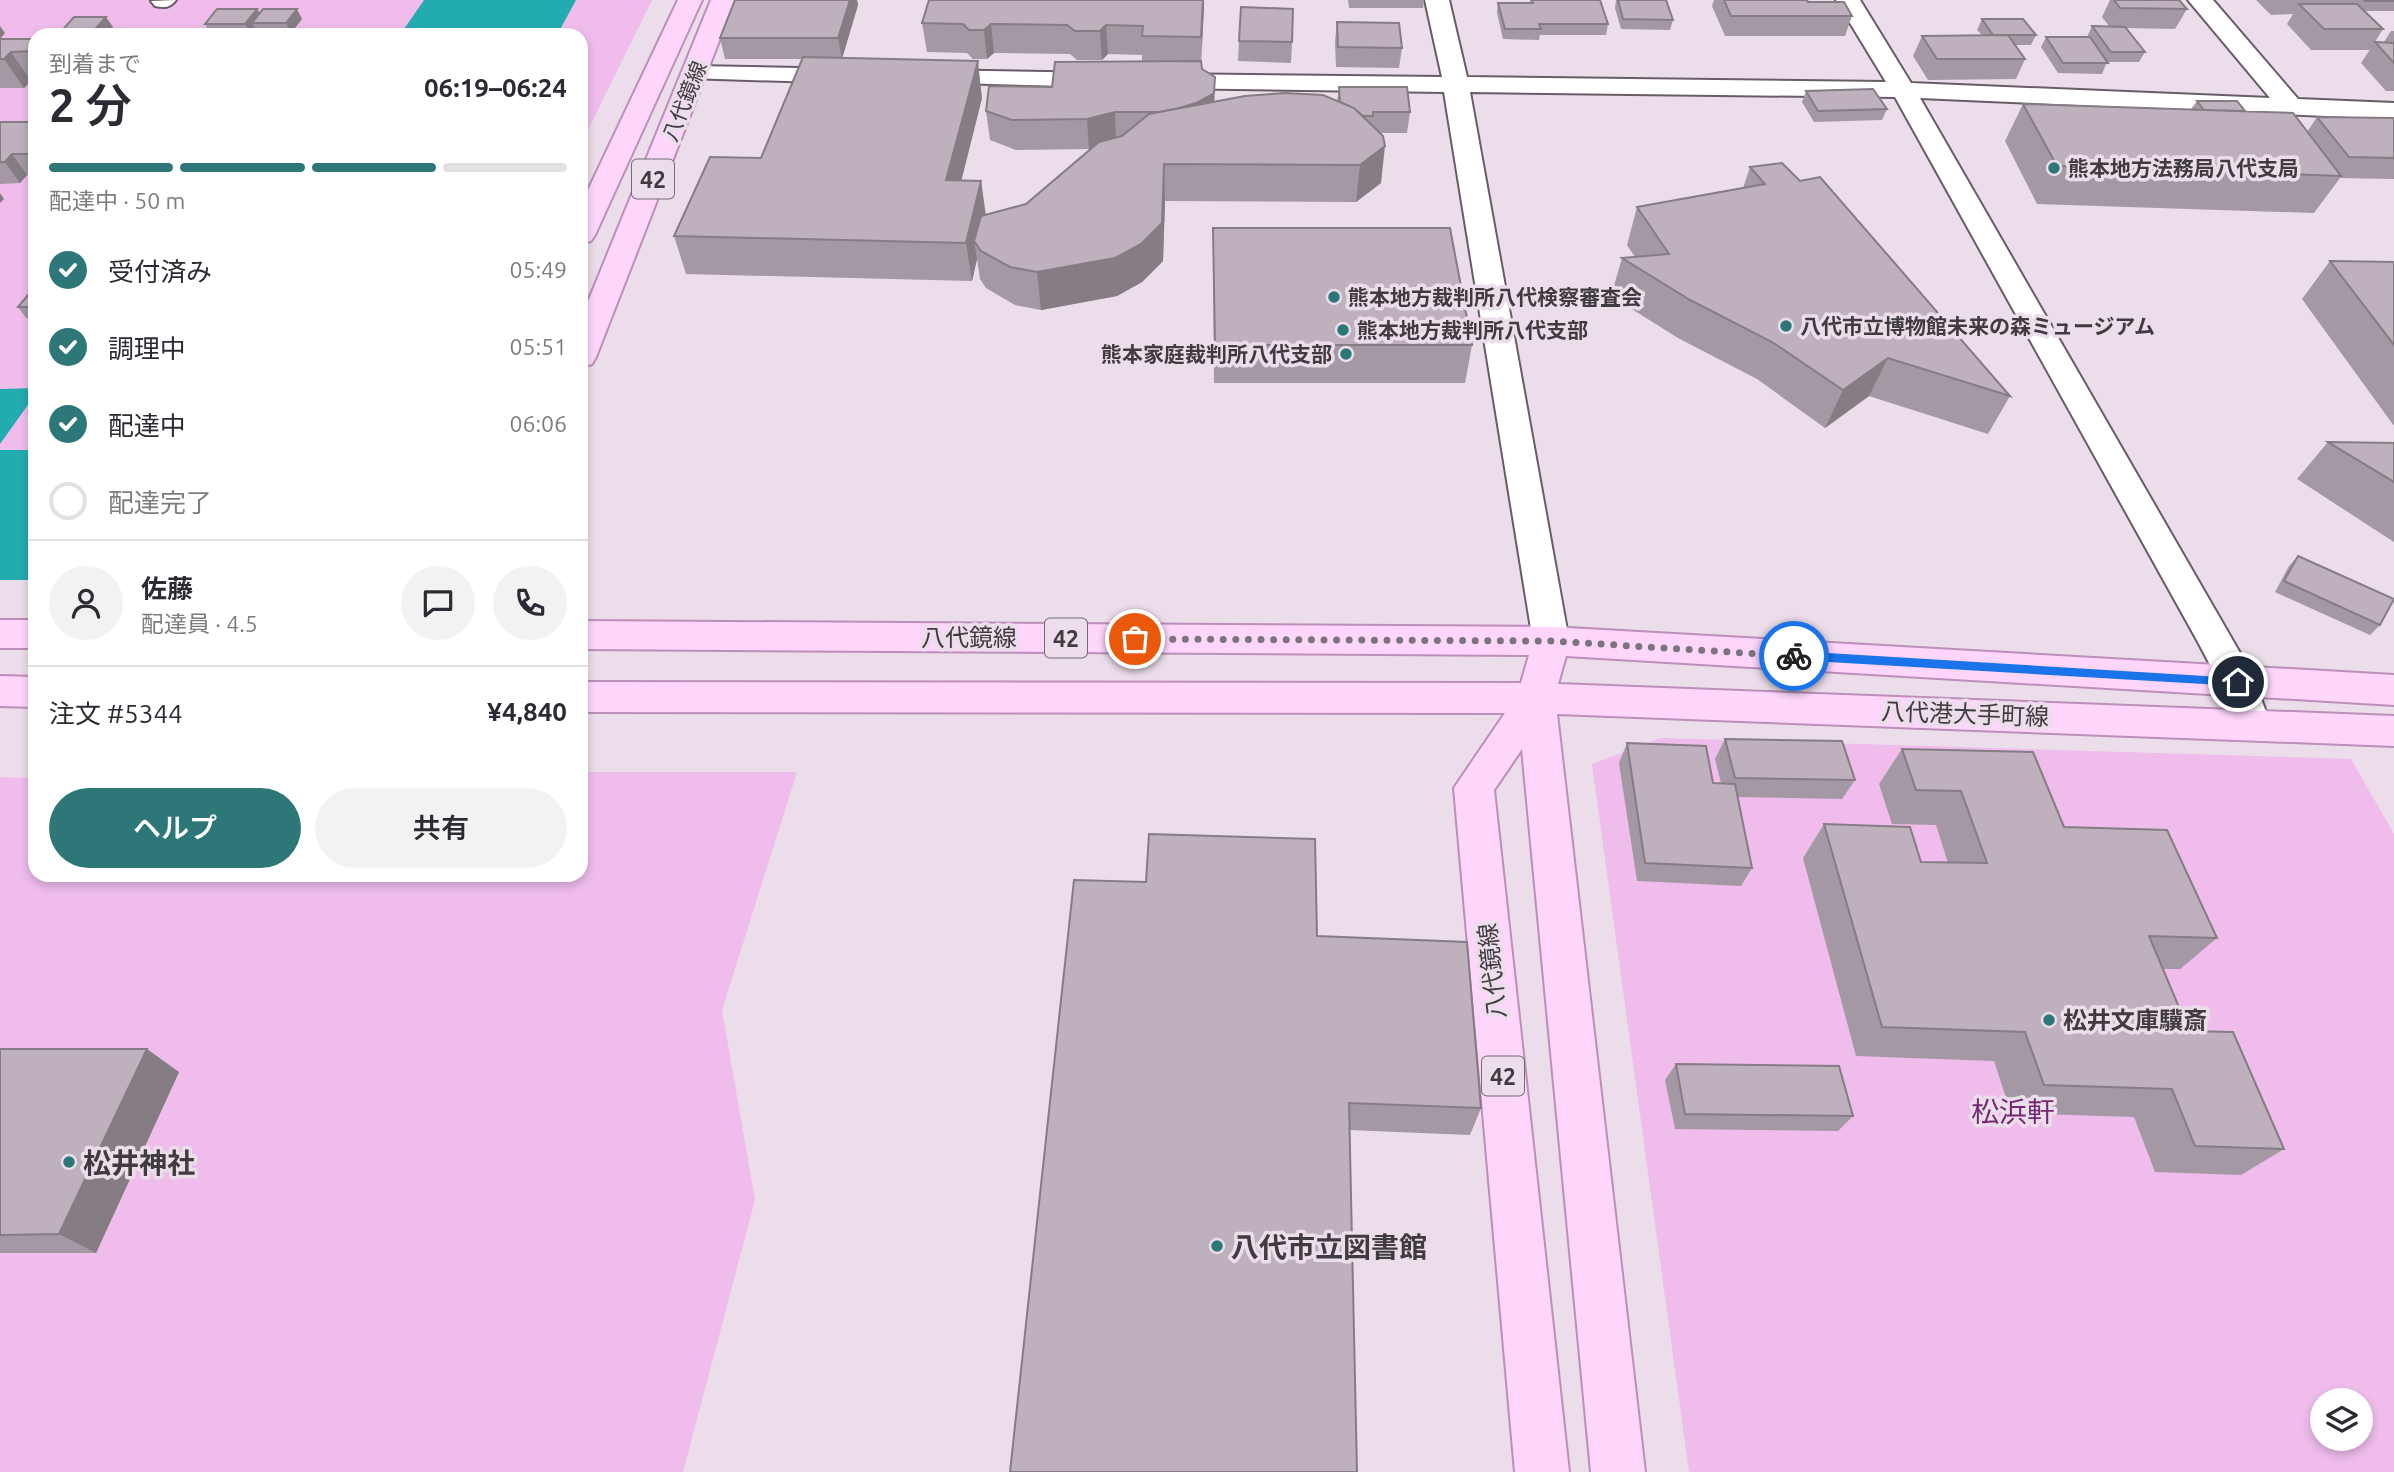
<!DOCTYPE html>
<html lang="ja">
<head>
<meta charset="utf-8">
<style>
  :root { --surface:#fff; --page:#f2f2f3; --text:#2b2b33; --muted:#7c7c81; --line:#e1e1e2; --accent:#2d7778 }
  body { margin:0; font-family:Ubuntu,"Noto Sans JP",sans-serif; background:var(--page); color:var(--text); height:100vh; display:flex; flex-direction:column; font-size:26px; white-space:nowrap }
  * { box-sizing:border-box; margin:0 }
  p { font-size:23px; color:var(--muted) }
  .icon { flex:none; width:38px; height:38px; fill:none; stroke:currentColor; stroke-width:2; stroke-linecap:round; stroke-linejoin:round }
  .map { position:relative; flex:1; overflow:hidden }
  .drawer { position:absolute; left:28px; top:28px; width:560px; height:854px; display:flex; flex-direction:column; background:var(--surface); border-radius:21px; box-shadow:0 4px 10px #0003 }
  .drawer>* { flex:none }
  .tools { position:absolute; left:2310px; top:1388px; display:grid; gap:14px }
  .tools a { display:grid; place-items:center; width:63px; height:63px; border-radius:50%; background:var(--surface); box-shadow:0 4px 10px #0003; font-size:35px }
  .pin { position:absolute; display:grid; place-items:center; width:60px; height:60px; color:#fff; margin:-30px; border:4px solid #fff; border-radius:50%; box-shadow:0 2px 7px #0007 }
  .courier { position:absolute; display:grid; place-items:center; width:70px; height:70px; margin:-35px; border:5px solid #1a73e8; border-radius:50%; background:#fff; color:#222; box-shadow:0 2px 9px #0007 }
  .summary em { font-style:normal; font-weight:600 }
  .summary div { display:flex; flex-direction:column-reverse }
  .summary { display:flex; align-items:center; justify-content:space-between; height:119px; padding:0 21px }
  h1 { font-size:46px; font-weight:600; line-height:52px }
  .bar { display:grid; grid-template-columns:repeat(4,1fr); gap:10px 7px; align-content:center; height:84px; padding:0 21px }
  .bar i { height:9px; border-radius:5px; background:var(--line) }
  .bar .active { background:var(--accent) }
  .bar p { grid-column:span 4 }
  .line { display:flex; align-items:center; gap:18px; padding:0 21px; border-top:2px solid var(--line) }
  .line div { flex:1 }
  .round { display:grid; place-items:center; flex:none; width:74px; height:74px; border-radius:37px; background:var(--page) }
  ol { padding:0 21px; list-style:none }
  li { display:flex; align-items:center; gap:21px; height:77px }
  li p { margin-inline-start:auto }
  li .icon { padding:7px; border-radius:50%; background:var(--accent); color:#fff; stroke-width:4 }
  li:last-child { color:var(--muted) }
  li i { width:38px; height:38px; border:4px solid var(--line); border-radius:50% }
  .primary-button { display:flex; gap:14px; margin-top:auto; padding:14px 21px }
  .primary-button a { flex:1; height:80px; border-radius:42px; background:var(--accent); color:#fff; font-size:28px; font-weight:600; line-height:80px; text-align:center }
  .primary-button a+a { background:var(--page); color:var(--text) }
  .map>svg:first-child { display:block }
  .green { fill:#efbcec; fill-rule:evenodd }
  .water { fill:#22acaf }
  .lines { fill:none; stroke-linecap:round; stroke-linejoin:round }
  .minor-casing { stroke:#685c67; stroke-width:4 }
  .major-casing { stroke:#bc8eb9; stroke-width:4 }
  .minor { fill:#fff; fill-rule:evenodd }
  .major { fill:#fed6fc; fill-rule:evenodd }
  .wall { fill:#a398a3 }
  .shaded-wall { fill:#857c84 }
  .building { fill:#beb1bd; stroke:#857c84; stroke-width:2 }
  .route { fill:#1a73e8 }
  .done { stroke:#7c747c; stroke-width:7; stroke-dasharray:0 12.6 }
  .poi-dot { fill:#2d7778; stroke:#ebddea; stroke-width:2.5 }
  .labels { text-anchor:middle; dominant-baseline:central; stroke-width:7; stroke-linejoin:round; paint-order:stroke }
  .far-street-label { font-size:21px; fill:#403b40; stroke:#ebddea }
  .far-poi-label { font-size:21px; font-weight:bold; fill:#403b40; stroke:#ebddea; text-anchor:start }
  .shield { fill:#ebddea; stroke:#736c73; stroke-width:2 }
  .shield-label { font-size:23px; font-weight:bold; fill:#403b40 }
  .street-label { font-size:24px; fill:#403b40; stroke:#ebddea }
  .poi-label { font-size:24px; font-weight:bold; fill:#403b40; stroke:#ebddea; text-anchor:start }
  .near-park-label { font-size:28px; fill:#732972; stroke:#ebddea }
  .near-poi-label { font-size:28px; font-weight:bold; fill:#403b40; stroke:#ebddea; text-anchor:start }
</style>
</head>
<body>
<div class="map">
<svg width="2394" height="1472" viewBox="0 0 2394 1472">
  <rect width="100%" height="100%" fill="#ebddea"/>
  <path class="green" d="M0,0H652L581,144V35H35V580L0,579Z
    M1661,738L2351,759L2394,834V1472H1689L1592,764ZM2322,1400H2361V1438H2322Z
    M581,772H797L722,1010L755,1200L683,1472H0V777L35,778V875H581Z"/>
  <path class="water" d="M424,0H576L557,35H400Z
    M35,388V395L0,444V389Z
    M0,450H35V580H0Z"/>
  <g class="lines">
    <g class="minor-casing">
      <path id="minor" d="M176,0C170,8 164,8 155,6L151,1Z
        M1425,0H1449L1467,77L1886,82L1836,0H1860L1911,83L2270,98L2188,0H2213L2298,99L2394,103V119L1920,98L2251,672L2271,725L2266,736L2252,740L2238,736L2219,682L2198,642L1895,97L1470,92L1569,641L1564,651L1551,655L1538,651L1533,641L1444,92L1161,88L1152,86L1149,81L1152,76L1161,74L1442,77Z
        M696,66L849,69L858,71L861,76L858,81L849,83L687,78L684,73L687,68Z
        M927,70L1104,73L1113,75L1116,80L1113,85L1104,87L918,82L915,77L918,72Z"/>
    </g>
    <g class="major-casing">
      <path id="major" d="M678,0H702L595,235L591,241L581,243V205Z
        M711,0H735L596,357L592,364L581,367V319Z
        M0,620H35V648H0Z
        M581,621L1551,627L2394,675V705L1566,656L1558,684L2394,716V746L1557,714L1645,1472H1591L1522,749L1494,790L1569,1472H1515L1454,788L1505,713L581,712V682L1521,683L1529,655L581,649Z
        M0,676L35,677V707L0,706Z"/>
    </g>
    <use href="#minor" class="minor"/>
    <use href="#major" class="major"/>
  </g>
  <path class="wall" d="M735,0H857L858,5L842,58L982,98L961,181H981L986,215L1026,204L1091,149L1016,150L990,140L986,111L1052,87L1142,61V55L1108,54L1102,60H1077L1070,54L994,53L987,59H973L967,53L927,52L922,23L929,0H1204L1201,62L1202,69L1214,101H1337L1339,87L1410,112L1407,133H1379L1381,183L1356,202L1165,201L1163,261L1142,282L1117,296L1041,310L1015,305L986,288L980,279L977,259L972,281L686,274L674,236L761,158L803,59H725L720,38Z
    M1348,0H1424L1423,8H1349Z
    M1530,0H1600L1608,24L1606,35H1540L1539,40L1503,39L1497,13L1498,3H1530Z
    M1616,0H1666L1673,20L1670,30L1621,29L1615,8Z
    M1714,0H1807L1808,2L1852,16L1845,36H1725L1712,6Z
    M2110,0H2179L2187,9L2175,29L2127,28L2145,52L2139,62H2107L2102,74L2058,73L2041,47L2046,37H2087L2092,26H2109L2102,17Z
    M2256,0H2394V11H2365L2383,29L2370,50H2311L2287,24L2293,14L2271,15Z
    M257,9L260,13L302,19L291,33H258L255,29L251,34L211,35L205,24Z
    M1982,19L2036,35L2031,45H2015L2025,59L2016,79L1928,80L1913,56L1922,36L1982,35L1977,30Z
    M1337,22L1402,48L1399,68L1336,67L1335,42Z
    M2391,31H2394V91H2386L2361,63L2375,42L2385,43L2384,42Z
    M0,39H35V81H31L24,88H0Z
    M1239,41L1292,42L1291,63L1238,61Z
    M1806,91L1887,109L1882,120L1814,122L1802,102Z
    M2197,101L2245,111L2307,132L2317,117L2394,118V179L2340,178L2314,213L2037,204L2005,141L2023,104L2191,109Z
    M0,122H35V175H27L20,183L0,184Z
    M1750,167L1800,181L2010,396L1988,434L1869,396L1825,428L1757,379L1678,338L1611,296L1622,258L1635,257L1627,245L1637,207L1743,188Z
    M1213,228L1472,345L1465,383H1214Z
    M2330,261L2394,262V426L2302,299Z
    M35,289V318H26L18,307Z
    M2328,442L2394,443V542L2297,479Z
    M2298,556L2380,625L2370,635L2275,592L2289,566Z
    M1725,739L1855,780L1842,799L1737,797L1752,868L1741,886L1637,881L1619,763L1627,743L1713,783H1721L1715,759Z
    M1902,749L2064,827L2217,938L2180,969H2163L2189,1031L2284,1149L2241,1175L2155,1172L2134,1117L2011,1113L1994,1061L1856,1056L1803,858L1824,824L1921,862L1948,863L1936,825L1892,824L1879,784Z
    M1317,936L1481,1108L1470,1135L1349,1130Z
    M0,1049L179,1072L96,1253H0Z
    M1676,1064L1853,1116L1838,1131L1675,1129L1665,1080Z"/>
  <path class="shaded-wall" d="M850,0H857L858,5L842,59L838,38Z
    M1203,0H1204V9L1201,66Z
    M257,9L263,19L252,23L255,29L251,34L245,24Z
    M297,9L302,19L291,33L286,23Z
    M106,17L113,27L106,35H90Z
    M991,24L994,53L987,59L984,30Z
    M1106,25L1108,54L1102,60L1100,31Z
    M0,26L5,33L0,39Z
    M11,52L31,81L24,88L4,59Z
    M978,61L982,98L952,218L946,180Z
    M1215,77L1214,122L1166,112Z
    M1115,112L1116,141L1089,149L1087,119Z
    M1385,146L1381,183L1356,202L1360,165Z
    M12,154L27,175L20,183L5,162Z
    M1164,164L1165,201L1163,261L1142,282L1117,296L1041,310L1037,272Z
    M981,181L986,219L974,241L977,259L972,281L966,243Z
    M0,193L4,199L0,203Z
    M1888,358L1869,396L1825,428L1843,390Z
    M147,1049L179,1072L96,1253L59,1234Z"/>
  <path class="building" d="M735,0H850L838,38H720Z
    M929,0H1203L1201,37L1142,36L1143,26L1106,25L1100,31H1075L1067,25L991,24L984,30H969L963,24L922,23Z
    M1532,0H1600L1608,24H1539L1541,29H1505L1498,3H1533Z
    M1618,0H1666L1673,20L1623,19Z
    M1724,0H1807L1808,2H1844L1852,16H1731Z
    M2114,0H2179L2187,9L2120,8Z
    M2364,0H2394V1H2365Z
    M2299,4H2357L2383,29H2324Z
    M1241,7L1293,9L1292,42L1239,41Z
    M217,9H257L245,24H205Z
    M263,9H297L286,23H252Z
    M74,17H106L90,35H58Z
    M1982,19H2023L2036,35H1993Z
    M1337,22L1399,23L1402,48L1338,47Z
    M2092,26L2125,27L2145,52H2111Z
    M2008,35L2025,59H1937L1922,36Z
    M2046,37H2090L2108,63H2063Z
    M0,39H35V51L11,52L4,59H0Z
    M2375,42L2394,43V63Z
    M803,57L978,61L946,180L981,181L966,243L674,236L710,157L761,158Z
    M1201,61L1202,69L1215,77L1214,93L1196,103L1179,108L1159,112H1115L1087,119L1012,120L986,111L989,86L1052,87L1055,62Z
    M1339,87H1407L1410,112H1373V116H1363L1354,108L1340,102Z
    M1873,89L1887,109L1818,111L1806,91Z
    M1285,93L1323,95L1354,108L1383,136L1385,146L1360,165L1164,164L1162,223L1141,244L1115,258L1037,272L1010,267L981,251L974,241L981,216L1026,204L1099,142L1122,136L1149,114L1245,96Z
    M2197,101H2237L2245,111L2204,110Z
    M2023,104L2293,113L2341,176L2057,166Z
    M2317,117L2394,118V158L2349,157Z
    M0,122H35V154H12L5,162H0Z
    M1782,163L1800,181L1820,177L2010,396L1888,358L1843,390L1772,342L1690,300L1622,258L1669,254L1637,207L1765,184L1750,167Z
    M1213,228H1450L1472,345H1215Z
    M2330,261L2394,262V345Z
    M33,289H35V307H18Z
    M2328,442L2394,443V482Z
    M2298,556L2394,599L2380,625L2284,581Z
    M1725,739L1842,741L1855,780L1735,778Z
    M1627,743L1706,746L1713,783L1735,784L1752,868L1645,863Z
    M1902,749L2033,752L2064,827L2167,830L2217,938L2149,936L2189,1031L2233,1032L2284,1149L2195,1146L2172,1089L2044,1085L2025,1032L1882,1027L1824,824L1910,827L1921,862L1987,863L1961,791L1916,790Z
    M1149,834L1315,839L1317,936L1467,942L1481,1108L1349,1103L1357,1472H1010L1074,880L1146,882Z
    M0,1049H147L59,1234L0,1235Z
    M1676,1064L1839,1066L1853,1116L1685,1114Z"/>
  <path class="route" d="M1794,651L2238,678L2243,682L2238,686L1794,660L1789,656Z"/>
  <g class="lines">
    <path class="done" d="M1135,639L1551,641L1794,656"/>
  </g>
  <g class="poi-dot">
    <circle cx="2054" cy="168" r="7"/>
    <circle cx="1334" cy="297" r="7"/>
    <circle cx="1786" cy="326" r="7"/>
    <circle cx="1343" cy="330" r="7"/>
    <circle cx="1346" cy="354" r="7"/>
    <circle cx="2049" cy="1020" r="7"/>
    <circle cx="69" cy="1162" r="7"/>
    <circle cx="1217" cy="1246" r="7"/>
  </g>
  <g class="labels">
    <g class="far-street-label">
      <text transform="translate(684 101) rotate(-68)">八代鏡線</text>
    </g>
    <g class="far-poi-label">
      <text x="2068" y="168">熊本地方法務局八代支局</text>
      <text x="1348" y="297">熊本地方裁判所八代検察審査会</text>
      <text x="1800" y="326">八代市立博物館未来の森ミュージアム</text>
      <text x="1357" y="330">熊本地方裁判所八代支部</text>
      <text x="1332" y="354" text-anchor="end">熊本家庭裁判所八代支部</text>
    </g>
    <g class="shield">
      <rect x="632" y="159.5" width="42" height="39" rx="5"/>
      <rect x="1045" y="618.5" width="42" height="39" rx="5"/>
      <rect x="1482" y="1056.5" width="42" height="39" rx="5"/>
    </g>
    <g class="shield-label">
      <text x="653" y="179">42</text>
      <text x="1066" y="638">42</text>
      <text x="1503" y="1076">42</text>
    </g>
    <g class="street-label">
      <text x="969" y="637">八代鏡線</text>
      <text transform="translate(1965 714) rotate(2)">八代港大手町線</text>
      <text transform="translate(1492 971) rotate(-96)">八代鏡線</text>
    </g>
    <g class="poi-label">
      <text x="2063" y="1020">松井文庫驥斎</text>
    </g>
    <g class="near-park-label">
      <text x="2013" y="1111">松浜軒</text>
    </g>
    <g class="near-poi-label">
      <text x="83" y="1162">松井神社</text>
      <text x="1231" y="1246">八代市立図書館</text>
    </g>
  </g>
</svg>
<div class="tools">
<a><svg class="icon" aria-label="layers" viewBox="0 0 24 24"><path d="M12 4l9 5-9 5-9-5zM3 14l9 5 9-5"/></svg></a>
</div>
<div class="pin" style="left:1135px;top:639px;background:#ea580c"><svg class="icon" aria-label="bag" viewBox="0 0 24 24"><path d="M5 8h14l-1 12H6zM9 8a3 3 0 0 1 6 0"/></svg></div>
<div class="pin" style="left:2238px;top:682px;background:#1f2937"><svg class="icon" aria-label="home" viewBox="0 0 24 24"><path d="M3 11l9-7 9 7M6 9v11h12V9"/></svg></div>
<div class="courier" style="left:1794px;top:656px"><svg class="icon" aria-label="bike" viewBox="0 0 24 24"><circle cx="6" cy="16" r="4"/><circle cx="18" cy="16" r="4"/><path d="M6 16l4-8h5l3 8M10 8l3 8H6M13 5h3"/></svg></div>
<section class="drawer">
<div class="summary"><div><h1>2 分</h1><p>到着まで</p></div><em>06:19–06:24</em></div>
<div class="bar"><i class="active"></i><i class="active"></i><i class="active"></i><i></i><p>配達中 · 50 m</p></div>
<ol>
<li><svg class="icon" aria-label="check" viewBox="0 0 24 24"><path d="M5 12l5 5 9-10"/></svg>受付済み<p>05:49</p></li>
<li><svg class="icon" aria-label="check" viewBox="0 0 24 24"><path d="M5 12l5 5 9-10"/></svg>調理中<p>05:51</p></li>
<li><svg class="icon" aria-label="check" viewBox="0 0 24 24"><path d="M5 12l5 5 9-10"/></svg>配達中<p>06:06</p></li>
<li><i></i>配達完了</li>
</ol>
<div class="line" style="height:126px"><a class="round"><svg class="icon" aria-label="person" viewBox="0 0 24 24"><circle cx="12" cy="8" r="4"/><path d="M4 21q1-7 8-7t8 7"/></svg></a><div><b>佐藤</b><p>配達員 · 4.5</p></div><a class="round"><svg class="icon" aria-label="chat" viewBox="0 0 24 24"><path d="M4 5h16v11H9l-5 4z"/></svg></a><a class="round"><svg class="icon" aria-label="phone" viewBox="0 0 24 24"><path d="M5 4h4l2 5-3 2q2 4 5 5l2-3 5 2v4C11 20 4 13 5 4z"/></svg></a></div>
<div class="line" style="height:91px"><div>注文 #5344</div><b>¥4,840</b></div>
<div class="primary-button"><a>ヘルプ</a><a>共有</a></div>
</section>
</div>
</body>
</html>
